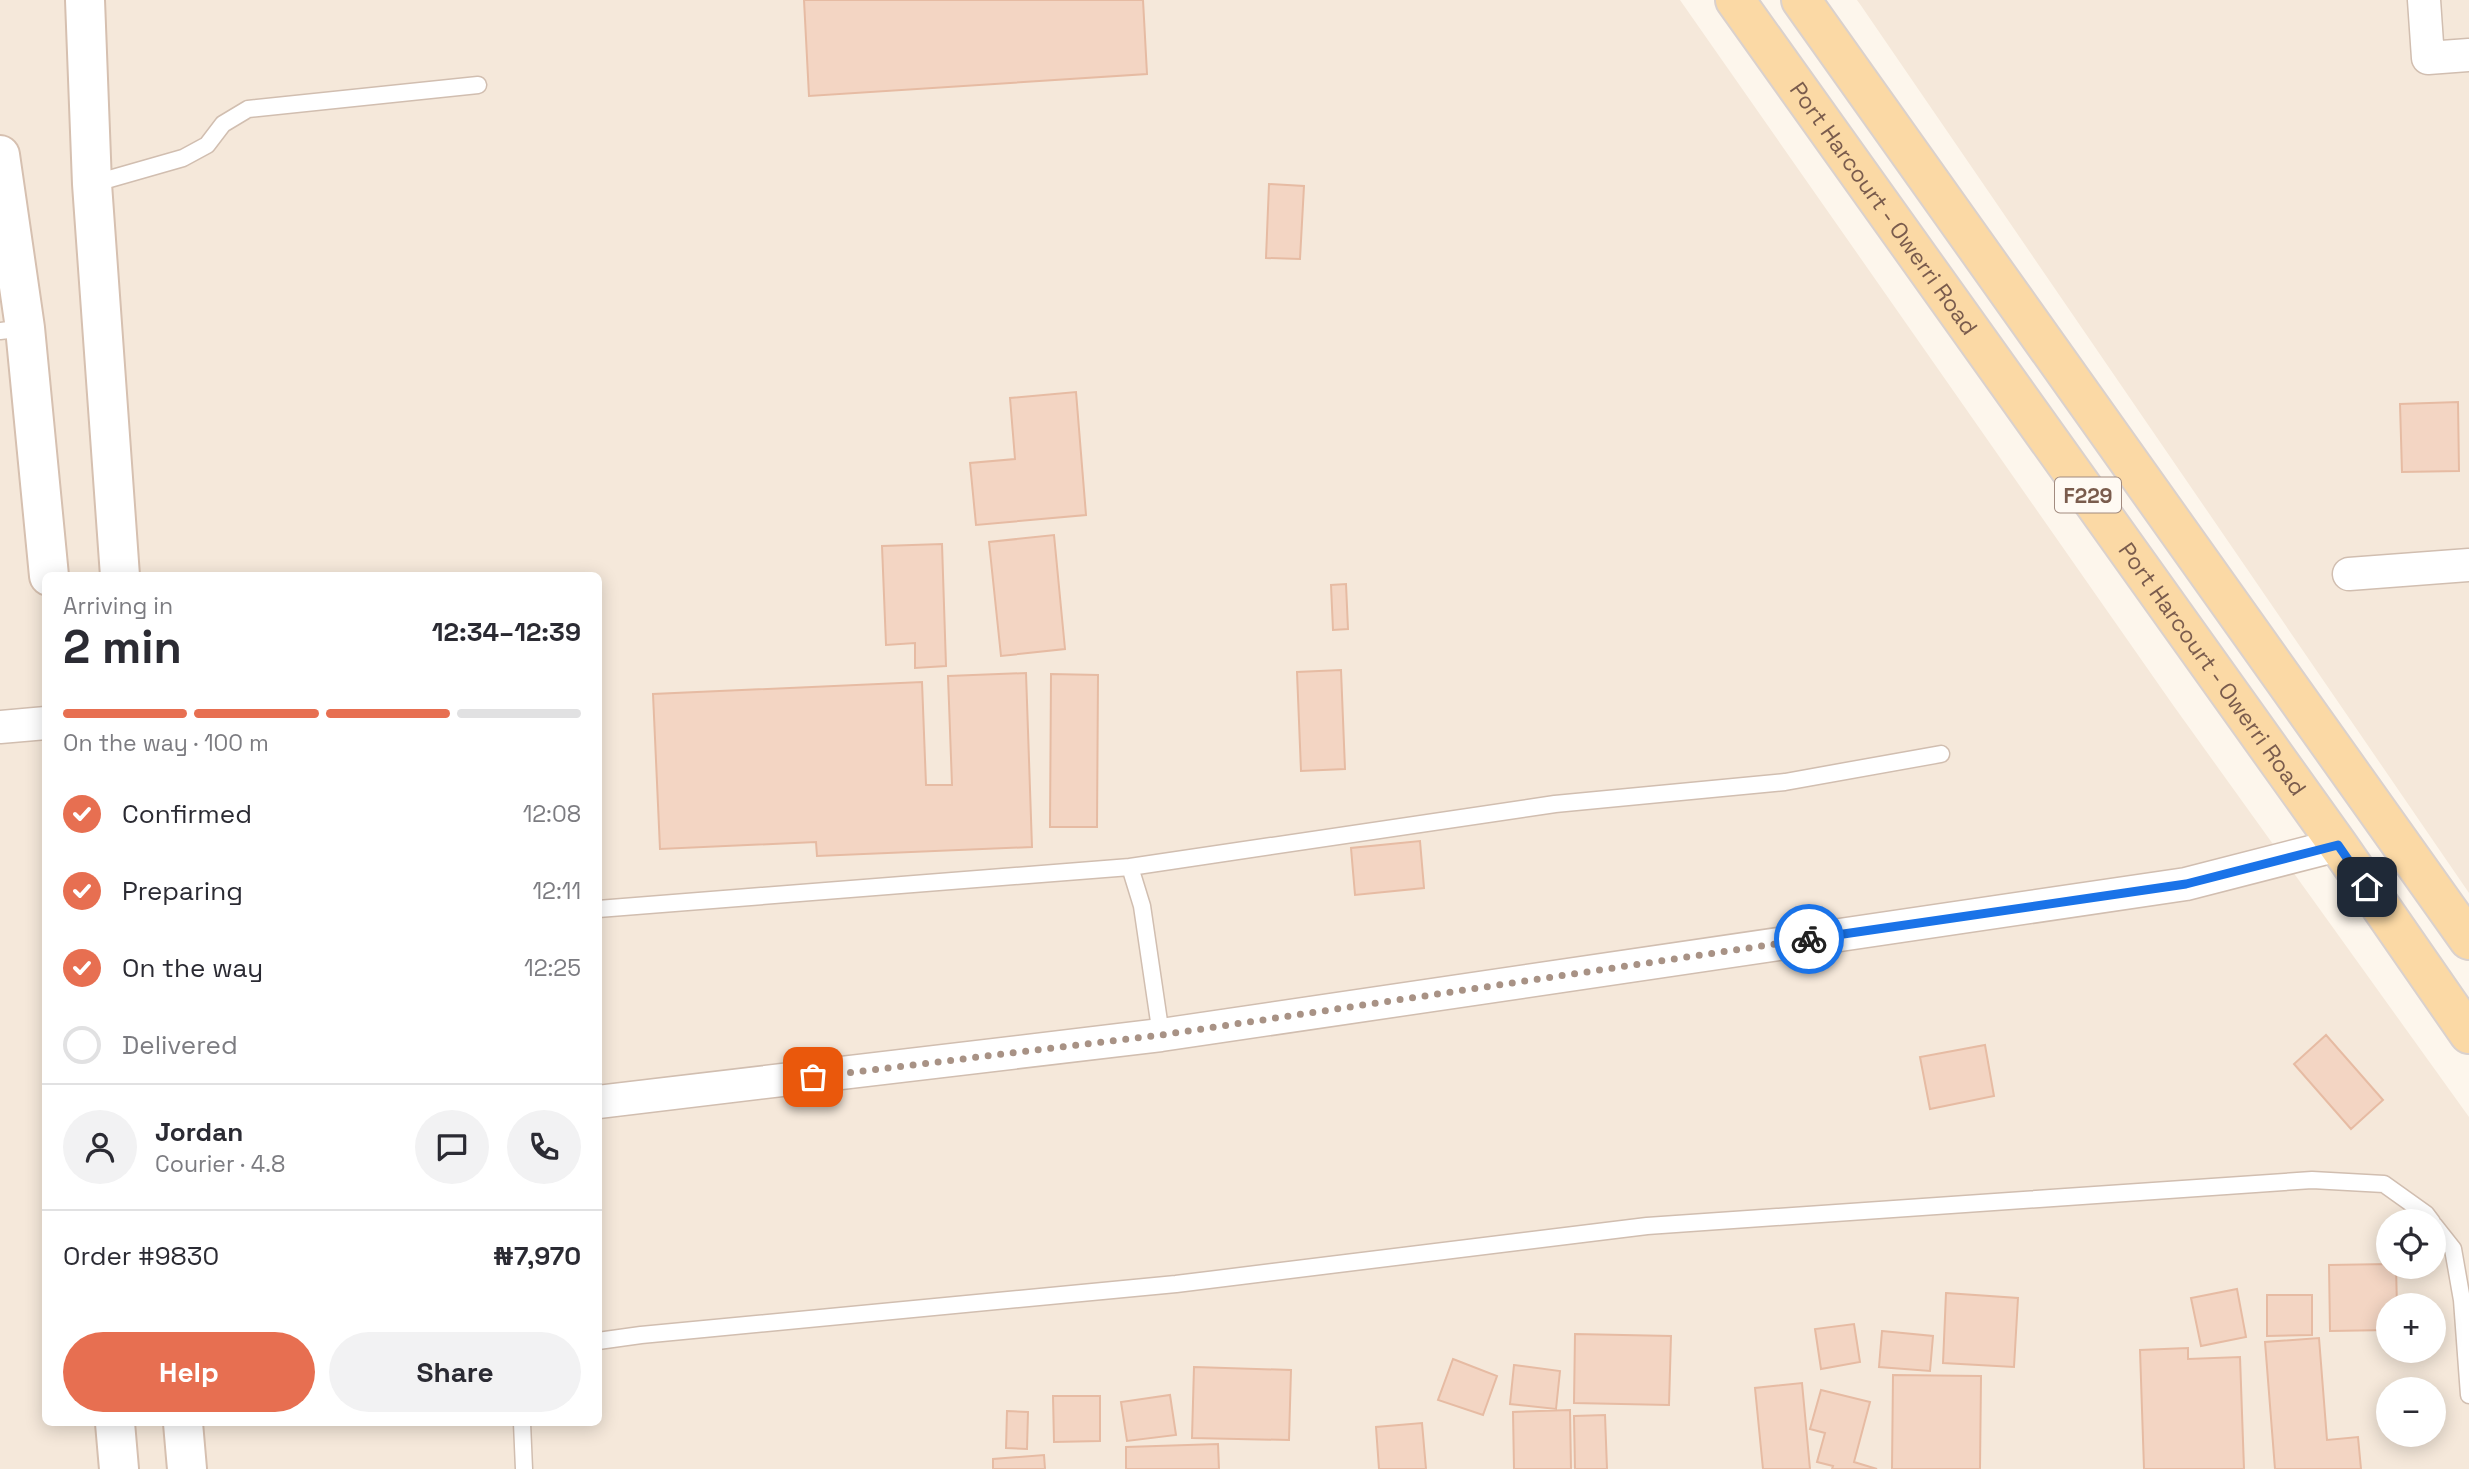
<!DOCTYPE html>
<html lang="en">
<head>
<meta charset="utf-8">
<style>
  :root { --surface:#fff; --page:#f2f2f3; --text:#2b2b33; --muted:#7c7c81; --line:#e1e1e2; --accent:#e76f51 }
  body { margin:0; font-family:"Space Grotesk",sans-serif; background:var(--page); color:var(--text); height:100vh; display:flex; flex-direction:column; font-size:26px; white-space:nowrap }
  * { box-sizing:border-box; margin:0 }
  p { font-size:23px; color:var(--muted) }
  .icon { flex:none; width:38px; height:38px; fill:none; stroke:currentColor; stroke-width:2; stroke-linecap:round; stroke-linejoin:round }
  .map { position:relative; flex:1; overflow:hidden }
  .drawer { position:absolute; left:42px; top:572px; width:560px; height:854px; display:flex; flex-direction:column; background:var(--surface); border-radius:10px; box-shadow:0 4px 18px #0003 }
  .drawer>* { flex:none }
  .fabs { position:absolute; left:2376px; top:1209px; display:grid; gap:14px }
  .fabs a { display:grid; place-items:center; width:70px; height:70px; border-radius:50%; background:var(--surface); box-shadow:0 4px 18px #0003; font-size:35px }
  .pin { position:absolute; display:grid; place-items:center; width:60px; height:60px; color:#fff; margin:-30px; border-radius:14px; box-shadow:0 4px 10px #0006 }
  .courier { position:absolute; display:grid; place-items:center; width:70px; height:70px; margin:-35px; border:5px solid #1a73e8; border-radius:50%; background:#fff; color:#222; box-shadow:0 2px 9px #0007 }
  .summary em { font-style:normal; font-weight:700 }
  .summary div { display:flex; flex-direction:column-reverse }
  .summary { display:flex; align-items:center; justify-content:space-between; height:119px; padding:0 21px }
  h1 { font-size:46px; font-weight:700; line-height:52px }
  .bar { display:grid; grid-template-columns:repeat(4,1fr); gap:10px 7px; align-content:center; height:84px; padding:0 21px }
  .bar i { height:9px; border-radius:5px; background:var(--line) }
  .bar .on { background:var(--accent) }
  .bar p { grid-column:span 4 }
  .line { display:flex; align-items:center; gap:18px; padding:0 21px; border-top:2px solid var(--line) }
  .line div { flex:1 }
  .round { display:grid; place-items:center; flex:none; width:74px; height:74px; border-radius:37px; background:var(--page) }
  ol { padding:0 21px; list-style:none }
  li { display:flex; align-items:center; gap:21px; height:77px }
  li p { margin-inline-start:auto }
  li .icon { padding:7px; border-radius:50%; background:var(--accent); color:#fff; stroke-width:4 }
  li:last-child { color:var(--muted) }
  li i { width:38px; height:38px; border:4px solid var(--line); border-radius:50% }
  .primary-button { display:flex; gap:14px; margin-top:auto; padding:14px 21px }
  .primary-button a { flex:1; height:80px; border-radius:42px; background:var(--accent); color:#fff; font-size:28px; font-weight:700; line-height:80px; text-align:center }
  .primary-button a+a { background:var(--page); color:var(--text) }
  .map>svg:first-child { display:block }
  .residential { fill:#f5e8da; fill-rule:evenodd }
  .building { fill:#f3d5c3; stroke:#e6bba3; stroke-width:2 }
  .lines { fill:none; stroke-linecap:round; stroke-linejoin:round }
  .lane-casing { stroke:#d1beb0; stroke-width:19 }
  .street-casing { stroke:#d1beb0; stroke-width:35 }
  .secondary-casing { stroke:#d6c0b0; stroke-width:42 }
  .primary-casing { stroke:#dad1cd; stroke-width:42 }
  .lane { stroke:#fff; stroke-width:16 }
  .street { stroke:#fff; stroke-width:32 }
  .secondary { stroke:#fff; stroke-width:38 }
  .primary { stroke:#fbd9a5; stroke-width:38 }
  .done { stroke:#a89285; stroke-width:7; stroke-dasharray:0 12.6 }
  .route { stroke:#1a73e8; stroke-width:9 }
  .labels { text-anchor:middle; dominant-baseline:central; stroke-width:6; stroke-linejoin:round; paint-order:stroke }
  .shield { fill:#fffaf3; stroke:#a28b7f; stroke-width:2 }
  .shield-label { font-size:21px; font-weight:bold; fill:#7a5c4d }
  .street-label { font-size:23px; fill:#7a5c4d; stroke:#fffaf3 }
</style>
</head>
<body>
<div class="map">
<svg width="2469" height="1469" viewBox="0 0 2469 1469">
  <rect width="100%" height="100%" fill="#fdf6ec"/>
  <path class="residential" d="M0,0H1680L2173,705L2469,1117V1469H0ZM46,576H598V1423H46ZM2389,1222H2434V1267H2389ZM2389,1306H2434V1351H2389ZM2389,1390H2434V1435H2389Z
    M1857,0H2469V893L1862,7Z"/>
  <path class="building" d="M804,0H1143L1147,74L809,96Z
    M1269,184L1304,186L1300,259L1266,258Z
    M1076,392L1086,515L976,525L970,463L1015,459L1010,398Z
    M2458,402L2459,471L2402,472L2400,404Z
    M1054,535L1065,649L1001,656L989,542Z
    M942,544L946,666L915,668V643L886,645L882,546Z
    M1346,584L1348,629L1333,630L1331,585Z
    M1341,670L1345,769L1301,771L1297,672Z
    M1026,673L1032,847L817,856L816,842L660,849L653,694L922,682L926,785H952L948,676Z
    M1051,674L1098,675L1097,827H1050Z
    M1420,841L1424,888L1355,895L1351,848Z
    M2326,1035L2383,1100L2351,1129L2294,1064Z
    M1985,1045L1994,1096L1930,1109L1920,1057Z
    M2389,1264V1267H2396L2397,1306H2389V1330L2330,1331L2329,1265Z
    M2237,1289L2246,1337L2201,1346L2191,1298Z
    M1946,1293L2018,1298L2014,1367L1943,1363Z
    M2267,1295H2312V1335L2267,1336Z
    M1854,1324L1860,1362L1821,1369L1815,1329Z
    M1882,1331L1933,1336L1930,1371L1879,1367Z
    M1575,1334L1671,1336L1669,1405L1574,1403Z
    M2319,1338L2327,1440L2358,1437L2361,1469H2275L2265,1342Z
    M2188,1348V1359L2240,1357L2244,1469H2144L2140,1350Z
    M1453,1359L1497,1376L1483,1415L1438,1400Z
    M1514,1365L1560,1371L1556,1409L1510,1404Z
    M1194,1367L1291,1370L1289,1440L1192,1438Z
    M1893,1375L1981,1376L1980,1469H1892Z
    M1802,1383L1810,1469H1763L1755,1388Z
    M1821,1390L1870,1402L1854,1462L1877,1469H1832L1833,1466L1817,1462L1825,1433L1810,1429Z
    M1170,1395L1176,1435L1127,1441L1121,1402Z
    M1053,1396H1100V1441L1054,1442Z
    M1570,1410L1571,1469H1514L1513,1412Z
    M1007,1411L1028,1412L1027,1449L1006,1448Z
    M1605,1415L1607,1469H1575L1574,1416Z
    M1422,1423L1426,1469H1379L1376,1427Z
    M1218,1444L1219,1469H1126V1447Z
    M1044,1455L1045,1469H993V1459Z"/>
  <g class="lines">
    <g class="lane-casing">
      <path id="lane" d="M92,184L183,158L207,145L223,124L248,109L478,85
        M0,331L25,328
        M1130,867L1555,804L1785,782L1941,754
        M598,909L1130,867L1142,906L1161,1035
        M2434,1225L2453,1249L2462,1300L2469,1395
        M598,1341L641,1335L1176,1284L1647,1226L2312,1180L2384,1184L2426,1214L2432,1222
        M522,1423L524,1469"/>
    </g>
    <g class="street-casing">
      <path id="street" d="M2424,0L2428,58L2469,55
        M2349,574L2469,565
        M0,727L46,723
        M598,1102L1161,1035L2186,884L2338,845"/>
    </g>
    <g class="secondary-casing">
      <path id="secondary" d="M85,0L92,184L120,576
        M0,155L25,328L49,576
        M115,1423L119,1469
        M183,1423L187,1469"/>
    </g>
    <g class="primary-casing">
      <g id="primary">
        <path id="s1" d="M1735,0L2338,845L2469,1034"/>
        <path d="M1801,0L2469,940"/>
      </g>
    </g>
    <use href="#lane" class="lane"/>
    <use href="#street" class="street"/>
    <use href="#secondary" class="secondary"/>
    <use href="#primary" class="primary"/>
  </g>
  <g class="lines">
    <path class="done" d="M813,1077L1161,1035L1809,939"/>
    <path class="route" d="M1809,939L2186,884L2338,845L2367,887"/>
  </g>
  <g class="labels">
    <rect class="shield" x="2055" y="477.5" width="66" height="35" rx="5"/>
    <g class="shield-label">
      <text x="2088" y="495">F229</text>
    </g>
    <g class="street-label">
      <text stroke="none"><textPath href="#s1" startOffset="256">Port Harcourt - Owerri Road</textPath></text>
      <text stroke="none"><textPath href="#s1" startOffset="822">Port Harcourt - Owerri Road</textPath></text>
    </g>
  </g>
</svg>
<div class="fabs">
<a><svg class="icon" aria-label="locate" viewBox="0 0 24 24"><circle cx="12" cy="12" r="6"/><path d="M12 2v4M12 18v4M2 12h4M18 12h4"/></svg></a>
<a>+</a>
<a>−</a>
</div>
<div class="pin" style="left:813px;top:1077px;background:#ea580c"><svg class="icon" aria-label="bag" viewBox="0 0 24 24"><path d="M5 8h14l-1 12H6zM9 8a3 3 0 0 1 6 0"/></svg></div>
<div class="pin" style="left:2367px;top:887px;background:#1f2937"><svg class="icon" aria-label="home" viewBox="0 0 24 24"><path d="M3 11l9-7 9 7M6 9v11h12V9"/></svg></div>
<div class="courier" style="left:1809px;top:939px"><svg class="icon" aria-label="bike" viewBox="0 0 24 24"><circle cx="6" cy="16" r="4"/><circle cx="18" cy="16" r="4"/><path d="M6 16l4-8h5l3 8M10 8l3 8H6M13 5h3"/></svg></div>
<section class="drawer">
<div class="summary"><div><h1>2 min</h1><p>Arriving in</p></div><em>12:34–12:39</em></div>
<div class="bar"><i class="on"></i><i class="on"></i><i class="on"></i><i></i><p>On the way · 100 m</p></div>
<ol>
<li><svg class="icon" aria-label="check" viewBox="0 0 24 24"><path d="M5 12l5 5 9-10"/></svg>Confirmed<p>12:08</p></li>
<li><svg class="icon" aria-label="check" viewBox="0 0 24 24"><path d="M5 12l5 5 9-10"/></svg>Preparing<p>12:11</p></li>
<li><svg class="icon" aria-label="check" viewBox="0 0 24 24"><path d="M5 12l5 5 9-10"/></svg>On the way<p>12:25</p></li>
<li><i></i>Delivered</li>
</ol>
<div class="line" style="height:126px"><a class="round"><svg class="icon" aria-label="person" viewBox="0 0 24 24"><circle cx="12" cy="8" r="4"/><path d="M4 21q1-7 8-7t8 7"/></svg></a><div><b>Jordan</b><p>Courier · 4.8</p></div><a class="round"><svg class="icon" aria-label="chat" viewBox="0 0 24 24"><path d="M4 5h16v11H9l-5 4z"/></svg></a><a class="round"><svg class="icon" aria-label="phone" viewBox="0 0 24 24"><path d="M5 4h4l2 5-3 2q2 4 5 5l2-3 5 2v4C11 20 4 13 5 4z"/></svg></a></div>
<div class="line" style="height:91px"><div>Order #9830</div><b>₦7,970</b></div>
<div class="primary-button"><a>Help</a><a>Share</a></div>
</section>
</div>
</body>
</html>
